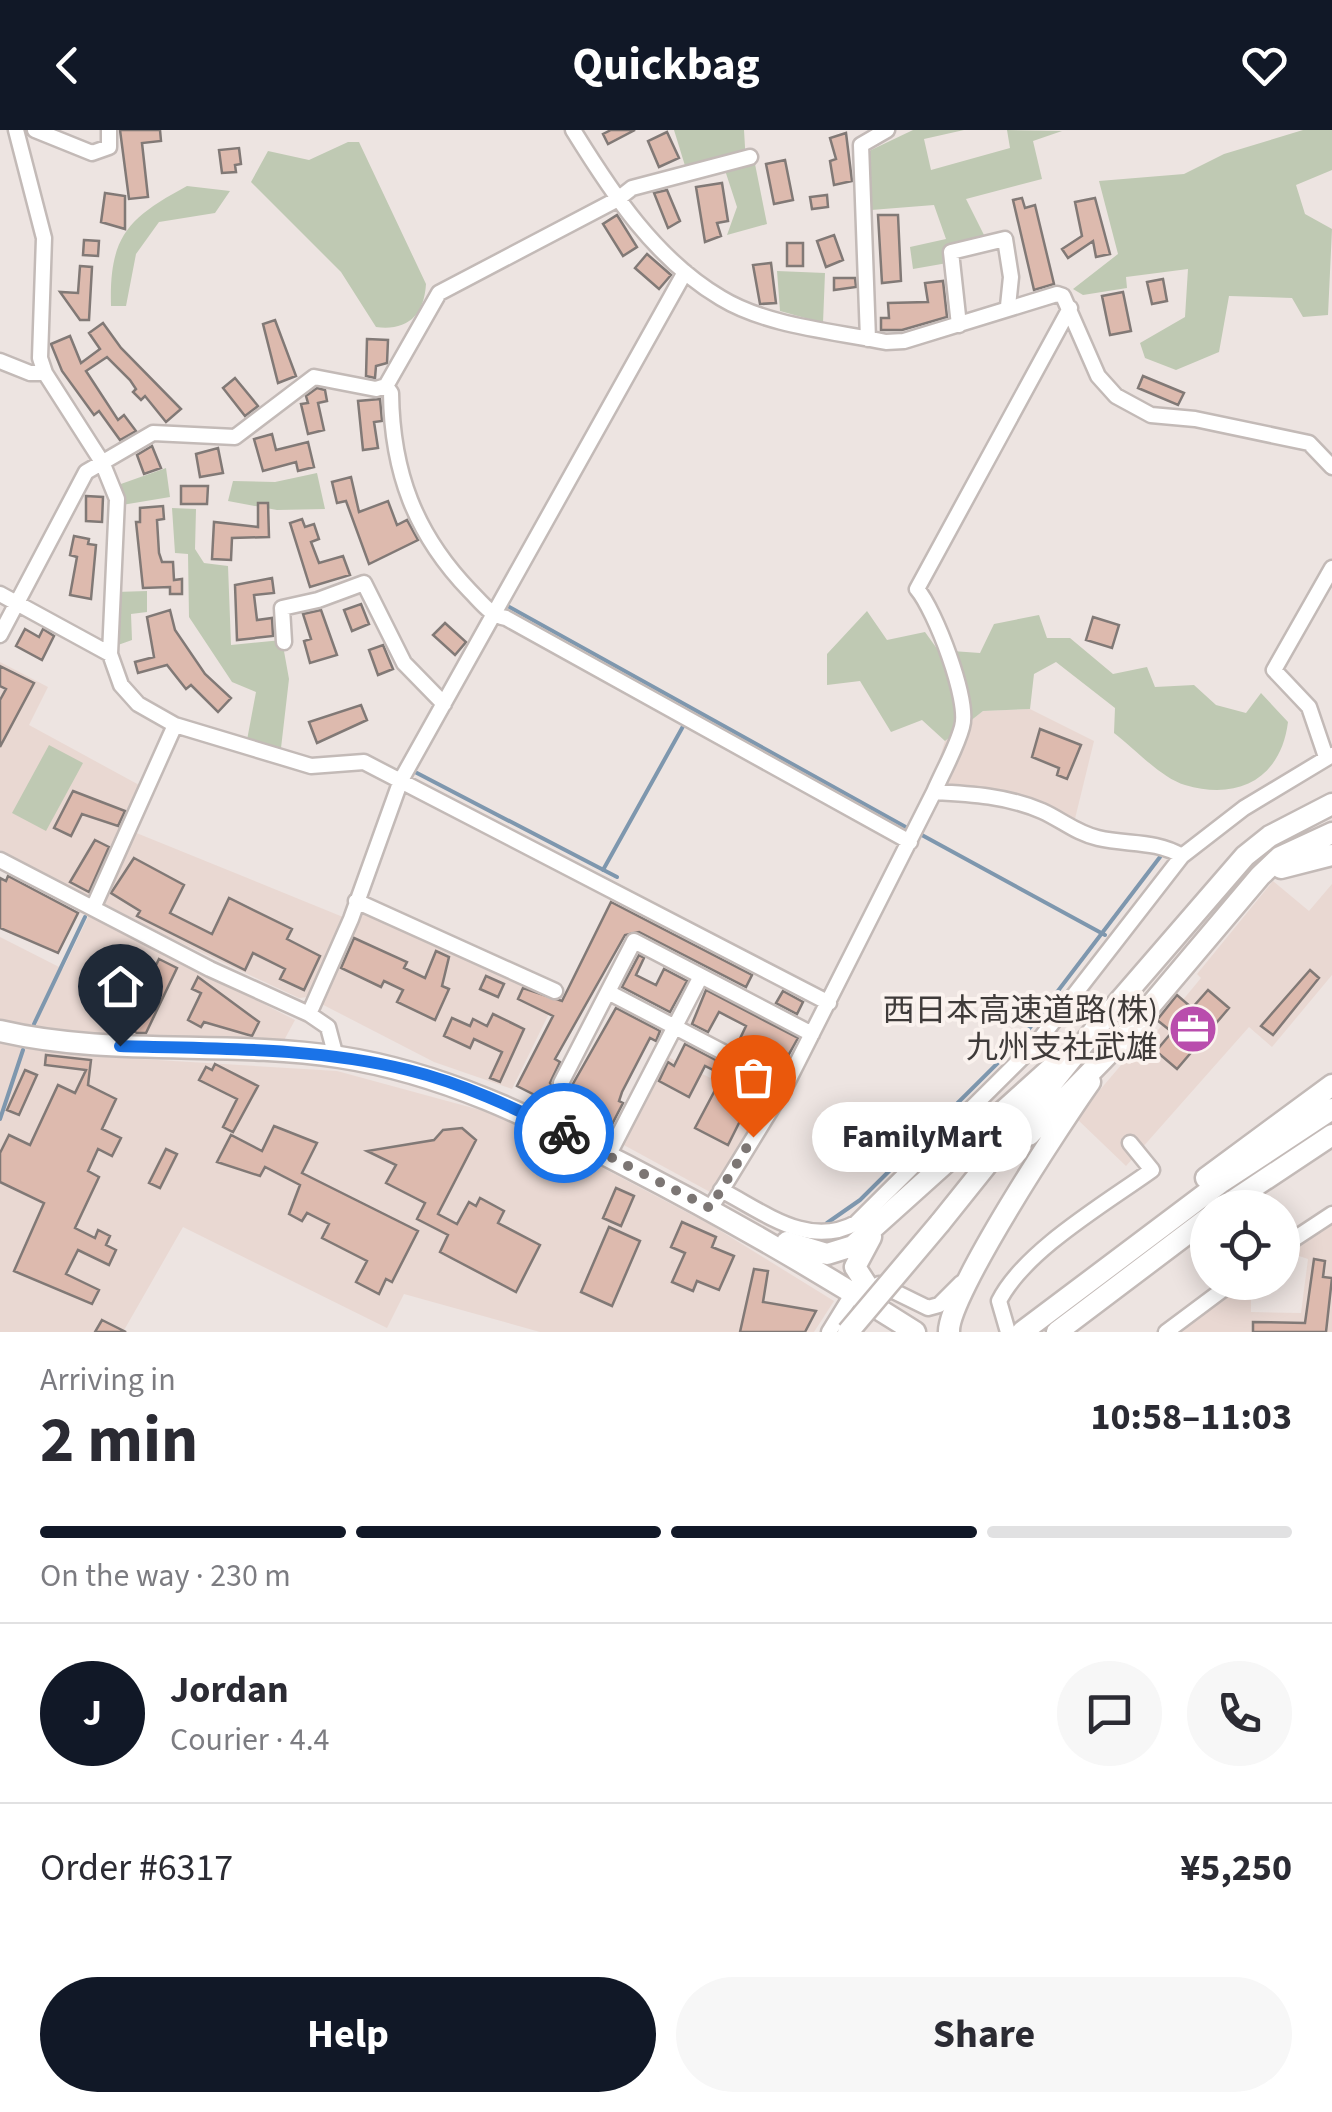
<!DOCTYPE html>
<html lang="en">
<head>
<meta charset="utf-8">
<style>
  :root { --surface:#fff; --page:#f7f7f7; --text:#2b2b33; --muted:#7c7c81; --line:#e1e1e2; --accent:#111827 }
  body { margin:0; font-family:"Source Sans 3","Noto Sans JP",sans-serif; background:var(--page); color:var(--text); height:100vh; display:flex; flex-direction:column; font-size:38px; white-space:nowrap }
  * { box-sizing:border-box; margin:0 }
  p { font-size:32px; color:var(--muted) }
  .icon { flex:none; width:55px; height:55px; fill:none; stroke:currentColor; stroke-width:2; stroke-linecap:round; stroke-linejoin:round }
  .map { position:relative; height:1202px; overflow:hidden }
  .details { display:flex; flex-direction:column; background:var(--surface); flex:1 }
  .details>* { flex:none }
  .buttons { position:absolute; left:1190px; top:1060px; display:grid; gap:20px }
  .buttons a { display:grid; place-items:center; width:110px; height:110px; border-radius:50%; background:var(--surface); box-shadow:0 5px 25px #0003; font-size:50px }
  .pin { position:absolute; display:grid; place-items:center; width:85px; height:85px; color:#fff; margin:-102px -42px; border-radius:50% 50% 50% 0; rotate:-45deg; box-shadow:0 0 10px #0007 }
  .pin .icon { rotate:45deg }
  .courier { position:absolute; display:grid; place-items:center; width:100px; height:100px; margin:-50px; border:8px solid #1a73e8; border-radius:50%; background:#fff; color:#222; box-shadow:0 2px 12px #0007 }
  .bubble { position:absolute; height:70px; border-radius:35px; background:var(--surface); box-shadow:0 5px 25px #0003; font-size:32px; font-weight:700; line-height:70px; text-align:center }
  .overview em { font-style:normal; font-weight:700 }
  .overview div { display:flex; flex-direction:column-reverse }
  .overview { display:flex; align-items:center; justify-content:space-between; height:170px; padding:0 40px }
  h1 { font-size:65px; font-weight:700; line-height:75px }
  .bar { display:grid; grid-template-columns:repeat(4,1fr); gap:15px 10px; align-content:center; height:120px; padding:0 40px }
  .bar i { height:12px; border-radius:8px; background:var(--line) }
  .bar .on { background:var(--accent) }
  .bar p { grid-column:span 4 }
  .line { display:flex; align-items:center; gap:25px; padding:0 40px; border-top:2px solid var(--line) }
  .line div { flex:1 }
  .round { display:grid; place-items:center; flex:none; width:105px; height:105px; border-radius:52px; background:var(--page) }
  .button { display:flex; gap:20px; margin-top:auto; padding:20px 40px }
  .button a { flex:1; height:115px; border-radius:60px; background:var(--accent); color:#fff; font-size:40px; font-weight:700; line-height:115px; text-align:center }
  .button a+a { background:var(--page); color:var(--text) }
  header { display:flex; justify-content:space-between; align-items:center; height:130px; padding:0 40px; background:var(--accent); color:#fff; font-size:45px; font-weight:700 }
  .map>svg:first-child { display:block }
  .built { fill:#e9d8d2 }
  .green { fill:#bfc9b3 }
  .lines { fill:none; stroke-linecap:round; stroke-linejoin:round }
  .stream { stroke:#7e97ae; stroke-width:4 }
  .building { fill:#ddbaae; stroke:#817976; stroke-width:2.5 }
  .minor-casing { stroke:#c3bab7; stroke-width:19 }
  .highway-casing { stroke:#c3bab7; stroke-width:25 }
  .minor { stroke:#fff; stroke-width:14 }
  .highway { stroke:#fff; stroke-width:20 }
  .highway-bridge-casing { stroke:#c3bab7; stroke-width:25; stroke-linecap:butt }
  .highway-bridge { stroke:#fff; stroke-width:20 }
  .done { stroke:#7c7674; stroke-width:10; stroke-dasharray:0 18 }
  .route { stroke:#1a73e8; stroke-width:12 }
  .labels { text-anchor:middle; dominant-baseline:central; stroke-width:8; stroke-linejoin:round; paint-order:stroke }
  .poi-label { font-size:32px; fill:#3f3b3a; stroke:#faf2ee; text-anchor:end }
</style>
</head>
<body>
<header><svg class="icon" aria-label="back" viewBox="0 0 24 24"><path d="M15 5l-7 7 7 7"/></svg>Quickbag<svg class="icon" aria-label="heart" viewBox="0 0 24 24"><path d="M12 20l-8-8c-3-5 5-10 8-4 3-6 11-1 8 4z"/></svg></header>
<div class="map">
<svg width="1332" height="1202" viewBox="0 0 1332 1202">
  <rect width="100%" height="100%" fill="#ede4e1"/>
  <path class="built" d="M0,532L48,557L29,595L152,662L134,702L343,787L352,765L561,859L512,959L434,932L308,867L299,868L175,810L0,720Z
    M1030,579L1094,611L1071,705L1041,685L1008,673L928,665L945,611L983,581Z
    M1273,751L1309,781L1332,754V845L1272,917L1249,897L1126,1036L1076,988L1139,914L1144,917L1201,848L1197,844Z
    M89,785L295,890L282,914L84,905L0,889V807L63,839Z
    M0,911L92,926L337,941L506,987L711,1095L834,1171L814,1202H540L404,1164L387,1198L183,1097L123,1202H0Z
    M666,926L775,980L721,1068L622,1014Z
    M1332,1092V1202H1176L1244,1153H1251V1182L1301,1183L1308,1129L1287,1122Z"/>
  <path class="green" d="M674,0H744L746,34H755L767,94L727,105L737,77L722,31L686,39Z
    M913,0H964L924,9L931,40L1010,18L1007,0L1062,1L1033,11L1042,49L966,69L986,109L951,117L953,132L913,139L910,117L946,109L934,75L871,80L869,21Z
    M1303,0H1332V40L1296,55L1305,84L1332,99L1328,185L1303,187L1292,168L1229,166L1219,222L1176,240L1145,228L1140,213L1185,187L1188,139L1126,147L1127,158L1083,165L1073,159L1118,124L1099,51L1184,44L1224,24Z
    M348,12H359L426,154C424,186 407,201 376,197L341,142L251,52L268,21L309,30Z
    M187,56L230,61L215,83L159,92L136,124L126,176H111C109,106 128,88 187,56Z
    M777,141L825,143L823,193L780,181Z
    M166,338L170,367L122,375L118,355Z
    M317,343L325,379L277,380L228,371L233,351L275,352Z
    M172,378L196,379L195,419L204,433L228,436L231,515L282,510L289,549L281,618L247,610L256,562L232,552L189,487L188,424L175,423Z
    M147,461V482L131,484L132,510L118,515L116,462Z
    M867,481L887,510L925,502L938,520L980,523L994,494L1039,485L1047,508H1070L1113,544L1147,537L1155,557L1194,555L1216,575L1246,583L1261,563L1288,592C1281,648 1239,671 1185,655C1161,648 1134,618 1114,603L1115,578L1056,532L1034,544L1030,579L983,581L945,611L922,590L891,602L860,551L827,555V524Z
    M49,615L83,633L46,701L12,683Z"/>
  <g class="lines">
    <path class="stream" d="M504,474L911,700
      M415,642L617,747
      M920,704L1105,805
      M603,740L686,591
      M34,894L85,787
      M0,989L23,920
      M827,1093L860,1070L1019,912L1160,727"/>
  </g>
  <path class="building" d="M120,0H160L161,11L142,13L148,67L129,69Z
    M611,0H635L608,14L603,4Z
    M667,2L679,28L659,37L648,11Z
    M846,3L852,51L834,55L830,31L836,29L830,8Z
    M239,18L241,34L235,35L236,42L222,43L219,20Z
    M785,30L793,70L774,74L766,34Z
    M722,53L728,91L717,93L721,106L705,112L696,57Z
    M667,60L680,91L668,98L654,63Z
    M105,63L125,66V99L101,92Z
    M827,65L828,77L812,79L810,67Z
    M1022,68L1025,78L1035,75L1054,154L1034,160L1013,70Z
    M1095,68L1110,124L1096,127L1093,111L1068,128L1062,119L1082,106L1075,72Z
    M617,85L637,117L623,126L603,94Z
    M878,85H898L901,151L882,153Z
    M834,105L843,130L826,137L817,111Z
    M84,110L99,111L98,126L83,125Z
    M787,113H803V136H787Z
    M647,124L671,145L659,159L635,138Z
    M771,133L776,173L760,174L753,135Z
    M80,136L92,137L89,190H80L60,162L78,163Z
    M834,148H855L856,157L834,160Z
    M1163,149L1167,171L1152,174L1147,152Z
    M943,151L947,187L902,200H881V188H889L888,173L928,172L925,153Z
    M1123,162L1131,201L1110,205L1102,166Z
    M275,190L296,246L278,253L263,194Z
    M103,193L121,218L181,279L166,292L145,266L141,270L133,262L136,259L130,250L107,227L86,241L118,290L124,285L136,301L120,310L99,281L94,285L62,241L51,214L70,206L81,233L100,219L89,203Z
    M367,209L388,210L387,233L376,236L375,248L366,246Z
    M1143,246L1184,263L1178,275L1138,258Z
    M235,248L258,276L245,286L223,258Z
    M317,258L325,260L327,271L318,273L324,300L308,304L301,274L308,273L306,266Z
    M380,269L382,291L374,292L378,318L363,320L358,271Z
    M272,304L276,320L308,312L314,337L298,341L296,332L263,341L254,309Z
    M152,316L161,338L144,344L137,325Z
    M218,318L223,343L200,347L196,324Z
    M351,347L359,382L388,371L397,395L407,390L418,410L369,434L346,371L337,373L332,352Z
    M181,356H208L207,374H181Z
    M86,366L103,367L102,392L86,391Z
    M258,373H268L269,407L232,408L231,430L212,429L214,392L258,397Z
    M163,376L164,389L157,390L159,423L162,432H173L174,450L182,449V464H170V457L143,458L136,392H140V378Z
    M302,389L305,397L314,394L319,409L311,412L319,433L343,426L350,445L310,457L290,393Z
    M74,406L89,409L88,414L96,415L91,469L70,465L77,427L70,425Z
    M272,448L274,463L254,465L257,490L272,488L273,506L237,510L235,455Z
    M361,474L369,494L352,501L344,480Z
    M170,480L175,500L205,544L231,568L218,582L191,555L186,559L167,535L138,543L135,532L154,527L147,487Z
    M321,480L337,525L310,533L304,511L311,509L303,484Z
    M1093,487L1119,495L1112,518L1086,510Z
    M445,493L466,512L455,525L433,505Z
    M25,499L39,507L43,499L54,506L42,530L16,516Z
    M383,515L393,539L378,545L369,520Z
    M0,536L34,553L0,617V570L6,559L0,556Z
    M361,575L367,590L317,613L309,592Z
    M1040,599L1081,615L1067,649L1057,645L1059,638L1032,627Z
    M73,661L125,681L118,696L82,684L71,706L54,698Z
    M95,710L109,717L89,762L70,752Z
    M134,728L184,755L170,783L212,804L229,768L292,799L287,809L320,826L304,860L280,849L285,839L253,823L245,840L137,786L140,781L111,763Z
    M8,746L78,783L58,823L0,798V748L6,751Z
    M611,772L752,845L746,857L639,802L625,805L555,929L560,932L550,953L557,963L570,959L616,878L660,901L656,911L650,908L622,962L619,971L623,973L608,1002L517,956L553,886L518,869L523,858L562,871Z
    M354,808L407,832L404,838L425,848L436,821L449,827L442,856L449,859L435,890L397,872L403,860L384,851L381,857L341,838Z
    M639,825L644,828L636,845L656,855L664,839L687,851L670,882L622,857Z
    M159,829L177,838L146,903H137L126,897Z
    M1310,840L1319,848L1273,905L1261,896Z
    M486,846L504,854L498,867L480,859Z
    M198,847L259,892L252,906L204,892L201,897L188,890L201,863L192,859Z
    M706,860L798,908L780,940L736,917L746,896L719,882L708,902L692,894Z
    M1208,860L1229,878L1177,939L1156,921L1172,902L1157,890L1177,865L1192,878Z
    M783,861L803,872L797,884L776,873Z
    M493,884L524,899L500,952L490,948L502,922L474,909L470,918L444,906L452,888L470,896L473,889L487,896Z
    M685,914L771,959L752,990L743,985L728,1015L695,998L723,945L705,936L689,967L659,951L668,932L674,936Z
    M46,925L91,930L88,955L116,969L102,999L121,1008L112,1026L98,1019L88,1041L99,1047L75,1098L95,1108L98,1100L110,1106L106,1115L116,1120L109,1135L78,1120L66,1144L99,1160L92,1174L14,1141L44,1073L0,1052V1023L9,1005L30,1015L58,955L75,963L86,940L45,935Z
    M215,934L258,956L233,1002L223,997L237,969L199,950L206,937L212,940Z
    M25,940L37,945L19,985L7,980Z
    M274,996L317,1013L302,1043L418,1101L392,1152L386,1149L379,1164L356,1152L367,1131L322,1108L329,1094L307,1083L302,1091L289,1084L300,1055L265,1037L260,1046L217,1032L231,1005L262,1021Z
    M462,998L476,1010L438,1084L457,1094L469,1072L476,1076L480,1068L504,1081L498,1093L540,1115L516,1162L440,1122L448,1105L417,1089L425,1073L386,1053L396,1035L367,1021L434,1010L443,1000Z
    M166,1019L177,1024L160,1058L149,1053Z
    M616,1058L634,1066L621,1096L603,1088Z
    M682,1092L716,1107L712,1117L734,1126L719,1160L697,1151L693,1161L672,1152L685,1123L671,1117Z
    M609,1097L640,1111L612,1176L581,1162Z
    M1314,1129L1325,1131L1323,1147L1332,1148L1326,1202H1253V1192L1305,1193Z
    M754,1139L768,1141L763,1172L816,1181L805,1202H740Z
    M102,1190L126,1202H95Z"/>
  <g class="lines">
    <g class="minor-casing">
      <path id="minor" d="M16,0L44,108L40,228L45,243L102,332L117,369L110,524L121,555L138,574L175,595L311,636L364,632L829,873
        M35,0L92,23L109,17V0
        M573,0C612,63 655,129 721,168C767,196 833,201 886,212L904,211L1057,164L1063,166L1098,246L1116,266L1151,285L1195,289L1309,313L1332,337
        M959,195L951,122L1005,109L1011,147L1008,176
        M868,209L861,15L887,0
        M0,231L30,243H45
        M386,256L391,263C392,342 415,404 470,461C482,473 490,485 506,488L910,712
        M386,256L439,163L618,69L632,58L750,27
        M0,464L110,524
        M0,505L86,342L153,303L235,307L314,247L376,259L386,256
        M284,512L282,478L318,470L364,453L404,533L444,574
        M1326,627L1309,577L1274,540L1332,438
        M934,662C943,641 956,619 962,597C970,571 935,480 917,459L1070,178
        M0,730L210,839L309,884L328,897L336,927
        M356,771L555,861
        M93,778L175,595
        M608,862L786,955
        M309,884L351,789L401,650L685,142
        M561,953L634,811L812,904
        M608,1026L701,846
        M721,1060C764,1082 808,1119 856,1093L1036,914L1182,726L1244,678L1332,625
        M710,1079L786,955L934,662C972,664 1007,666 1042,681C1062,690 1076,703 1098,708C1128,715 1155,710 1182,726
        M1282,1117L1332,1084
        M879,1154L928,1178L939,1175L961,1153
        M829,1202L853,1163
        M1008,1202L999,1171C1024,1121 1106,1073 1152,1040L1130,1013
        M1166,1202L1233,1152"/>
    </g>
    <g class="highway-casing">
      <path id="highway" d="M1281,738L1332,725
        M0,901C111,927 226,910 339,927C444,943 533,988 627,1036C726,1087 821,1142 915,1202
        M1029,1005L1118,914L1260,746L1280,727L1332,703
        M1206,1048L1332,955
        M1222,1078L1332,1005
        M940,1093L1097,897L1245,726L1270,706L1332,674
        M871,1107L855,1137L877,1171
        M787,1112L827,1124L853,1116L1059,931
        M949,1202C947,1166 1063,990 1090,952
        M1022,1202L1220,1053L1332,979
        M1057,1202L1208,1088"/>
    </g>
    <use href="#minor" class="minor"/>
    <use href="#highway" class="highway"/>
    <g class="highway-bridge-casing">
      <path id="highway-bridge" d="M848,1202L940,1093"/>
    </g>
    <use href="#highway-bridge" class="highway-bridge"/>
  </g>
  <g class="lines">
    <path class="done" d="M564,1003L710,1078L753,1007"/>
    <path class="route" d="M120,916C215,919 315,917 408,940C462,953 515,978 564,1003"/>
  </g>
  <defs>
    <g id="office-disc" transform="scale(2.5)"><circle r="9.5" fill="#b94dad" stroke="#faf2ee"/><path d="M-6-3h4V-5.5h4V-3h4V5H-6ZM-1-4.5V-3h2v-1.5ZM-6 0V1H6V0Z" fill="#fff"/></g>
  </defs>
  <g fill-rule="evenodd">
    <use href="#office-disc" x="1193" y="899"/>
  </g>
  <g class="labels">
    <g class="poi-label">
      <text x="1158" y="881">西日本高速道路(株)<tspan x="1158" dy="37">九州支社武雄</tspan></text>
    </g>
  </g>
</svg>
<div class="buttons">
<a><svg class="icon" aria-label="locate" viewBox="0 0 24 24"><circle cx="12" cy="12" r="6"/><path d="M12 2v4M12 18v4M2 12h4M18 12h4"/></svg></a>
</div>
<div class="pin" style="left:753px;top:1007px;background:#ea580c"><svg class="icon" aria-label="bag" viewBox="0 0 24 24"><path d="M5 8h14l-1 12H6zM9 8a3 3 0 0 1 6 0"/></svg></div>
<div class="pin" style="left:120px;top:916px;background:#1f2937"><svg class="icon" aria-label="home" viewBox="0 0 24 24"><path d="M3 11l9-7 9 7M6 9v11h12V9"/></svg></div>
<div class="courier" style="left:564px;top:1003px"><svg class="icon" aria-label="bike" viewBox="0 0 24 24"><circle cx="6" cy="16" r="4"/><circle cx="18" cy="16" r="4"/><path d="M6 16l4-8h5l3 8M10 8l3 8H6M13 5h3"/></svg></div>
<div class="bubble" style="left:812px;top:972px;width:220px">FamilyMart</div>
</div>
<section class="details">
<div class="overview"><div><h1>2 min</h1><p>Arriving in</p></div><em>10:58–11:03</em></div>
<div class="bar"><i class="on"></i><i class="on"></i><i class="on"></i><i></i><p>On the way · 230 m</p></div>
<div class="line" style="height:180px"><b class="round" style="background:var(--accent);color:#fff">J</b><div><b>Jordan</b><p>Courier · 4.4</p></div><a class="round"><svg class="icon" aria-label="chat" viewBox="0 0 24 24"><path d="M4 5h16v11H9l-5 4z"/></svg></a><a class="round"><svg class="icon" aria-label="phone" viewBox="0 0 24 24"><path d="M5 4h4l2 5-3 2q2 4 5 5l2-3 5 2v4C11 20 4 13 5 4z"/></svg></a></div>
<div class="line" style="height:130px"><div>Order #6317</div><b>¥5,250</b></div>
<div class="button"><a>Help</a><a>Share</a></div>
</section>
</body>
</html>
